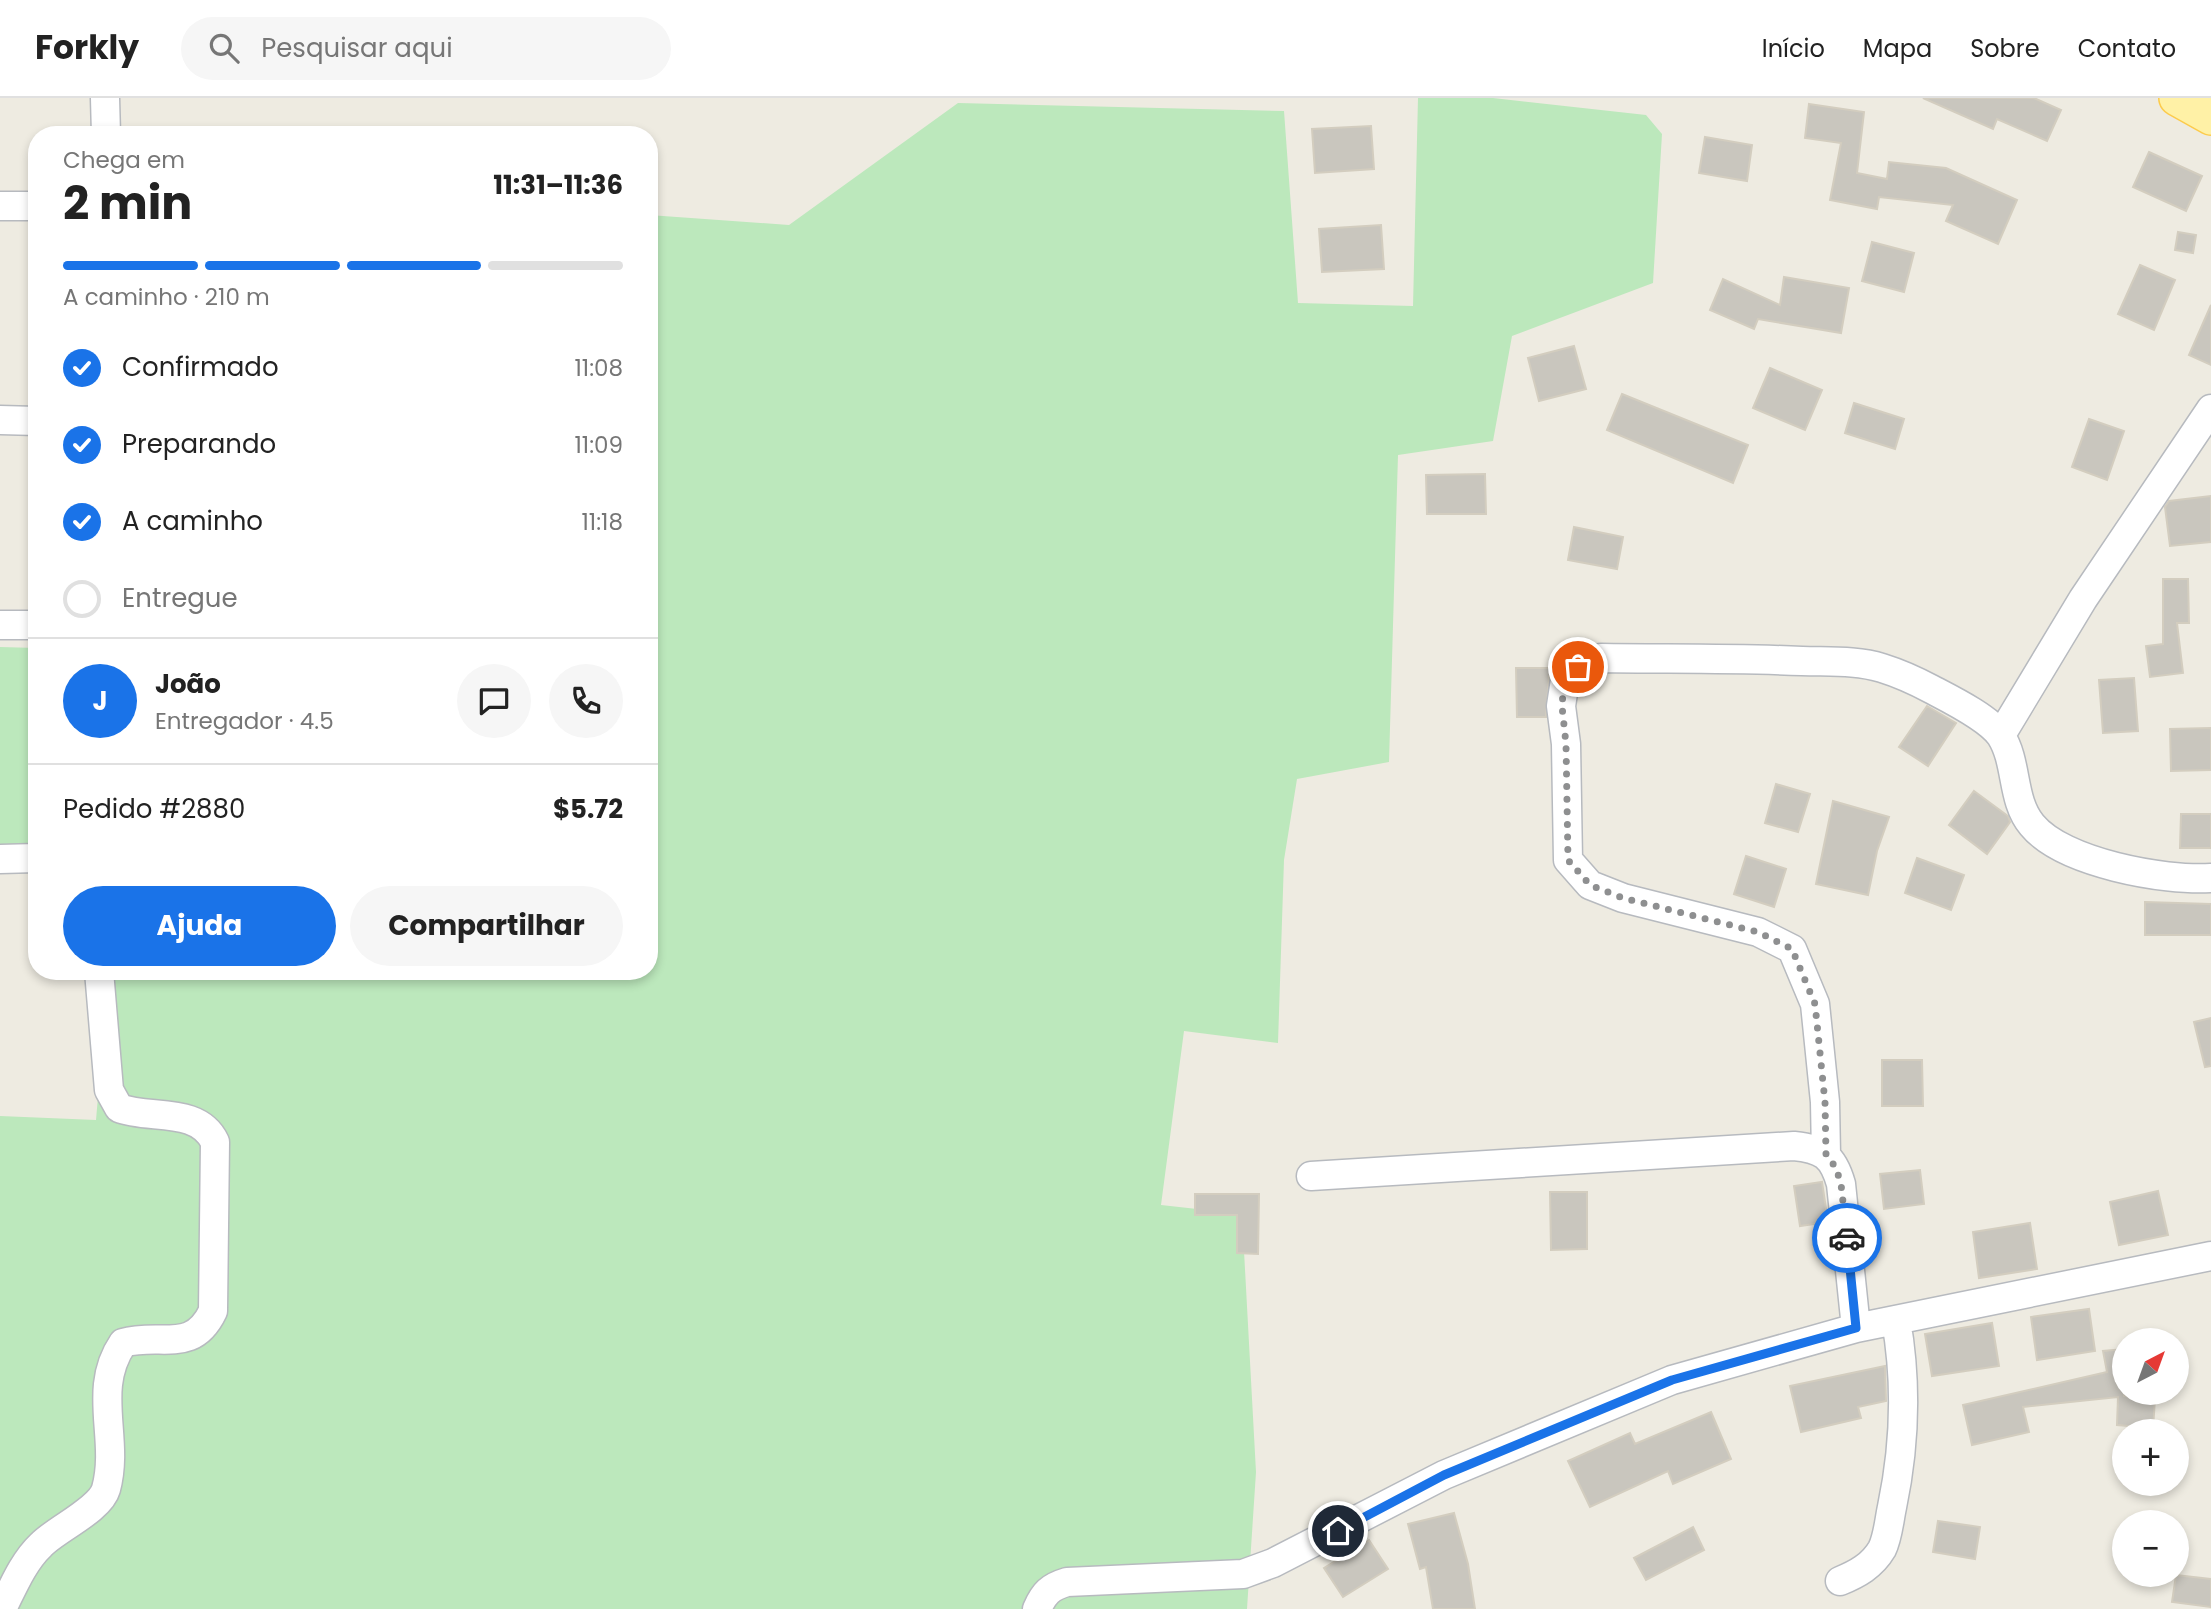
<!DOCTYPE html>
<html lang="pt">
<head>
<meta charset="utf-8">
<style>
  :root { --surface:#fff; --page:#f6f6f6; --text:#222; --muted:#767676; --line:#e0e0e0; --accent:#1a73e8 }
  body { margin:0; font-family:Poppins,sans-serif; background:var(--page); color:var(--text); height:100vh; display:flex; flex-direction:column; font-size:26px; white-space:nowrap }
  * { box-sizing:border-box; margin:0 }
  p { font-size:23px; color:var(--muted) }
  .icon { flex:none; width:38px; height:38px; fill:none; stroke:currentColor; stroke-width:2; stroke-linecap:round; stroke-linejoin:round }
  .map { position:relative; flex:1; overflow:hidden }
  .panel { position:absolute; left:28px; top:28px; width:630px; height:854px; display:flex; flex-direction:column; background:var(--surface); border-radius:28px; box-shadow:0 4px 10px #0003 }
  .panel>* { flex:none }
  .needle { width:46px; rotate:41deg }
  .fabs { position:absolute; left:2112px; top:1230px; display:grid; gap:14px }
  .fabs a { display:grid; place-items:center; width:77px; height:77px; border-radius:50%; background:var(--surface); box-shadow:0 4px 10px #0003; font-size:35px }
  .pin { position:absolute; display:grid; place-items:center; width:60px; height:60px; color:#fff; margin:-30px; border:4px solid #fff; border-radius:50%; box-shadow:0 2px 7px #0007 }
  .courier { position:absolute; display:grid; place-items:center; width:70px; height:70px; margin:-35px; border:5px solid #1a73e8; border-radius:50%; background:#fff; color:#222; box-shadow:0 2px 9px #0007 }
  .overview em { font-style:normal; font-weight:700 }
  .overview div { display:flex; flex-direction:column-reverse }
  .overview { display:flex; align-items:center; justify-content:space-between; height:119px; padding:0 35px }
  h1 { font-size:46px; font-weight:700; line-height:52px }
  .bar { display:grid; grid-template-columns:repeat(4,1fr); gap:10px 7px; align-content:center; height:84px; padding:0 35px }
  .bar i { height:9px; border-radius:5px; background:var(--line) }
  .bar .active { background:var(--accent) }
  .bar p { grid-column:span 4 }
  .line { display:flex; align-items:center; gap:18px; padding:0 35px; border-top:2px solid var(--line) }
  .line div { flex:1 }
  .round { display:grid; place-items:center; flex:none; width:74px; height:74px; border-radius:37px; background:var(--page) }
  ol { padding:0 35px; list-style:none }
  li { display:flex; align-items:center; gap:21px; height:77px }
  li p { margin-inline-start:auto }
  li .icon { padding:7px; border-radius:50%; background:var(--accent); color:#fff; stroke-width:4 }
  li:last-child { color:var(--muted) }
  li i { width:38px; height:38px; border:4px solid var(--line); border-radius:50% }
  .action { display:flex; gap:14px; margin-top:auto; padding:14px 35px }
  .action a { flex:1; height:80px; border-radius:42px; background:var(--accent); color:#fff; font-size:28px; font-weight:700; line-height:80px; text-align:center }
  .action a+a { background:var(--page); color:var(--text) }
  header { display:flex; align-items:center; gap:42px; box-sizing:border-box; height:98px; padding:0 35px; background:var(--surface); border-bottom:2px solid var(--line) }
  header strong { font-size:33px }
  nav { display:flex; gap:38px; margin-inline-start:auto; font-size:24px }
  .search { width:490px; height:63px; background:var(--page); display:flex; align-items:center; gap:18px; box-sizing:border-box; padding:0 24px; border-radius:38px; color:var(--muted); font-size:26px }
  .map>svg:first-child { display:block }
  .green { fill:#bce8bc }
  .building { fill:#c9c6be; stroke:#d3cdbf; stroke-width:2 }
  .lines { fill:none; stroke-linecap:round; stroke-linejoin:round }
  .minor-casing { stroke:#b7babf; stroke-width:31 }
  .major-casing { stroke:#fccb4c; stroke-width:38 }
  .minor { stroke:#fff; stroke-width:28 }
  .major { stroke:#fff1a6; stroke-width:35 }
  .done { stroke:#8e8f90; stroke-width:7; stroke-dasharray:0 12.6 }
  .route { stroke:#1a73e8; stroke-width:9 }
</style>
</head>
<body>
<header>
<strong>Forkly</strong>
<div class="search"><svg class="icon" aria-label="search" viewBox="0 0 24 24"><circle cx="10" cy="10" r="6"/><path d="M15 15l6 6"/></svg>Pesquisar aqui</div>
<nav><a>Início</a><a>Mapa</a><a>Sobre</a><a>Contato</a></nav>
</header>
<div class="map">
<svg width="2211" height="1511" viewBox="0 0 2211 1511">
  <rect width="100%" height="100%" fill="#eeebe1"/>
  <path class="green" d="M1418,0H1493L1646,17L1662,36L1653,185L1512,238L1493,343L1398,357L1389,664L1297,681L1284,762L1278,945L1184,933L1161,1107L1242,1116L1256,1374L1247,1511H0V1018L96,1022L109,873H649V117L789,127L958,5L1284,13L1298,205L1413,208Z
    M0,549L37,550V765L0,763Z"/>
  <path class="building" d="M1923,0H2034L2061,12L2047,43L1997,21L1993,31Z
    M1809,6L1864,14L1857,75L1887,81L1889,64L1946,70L2017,102L1998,146L1946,123L1953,107L1879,99L1877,111L1830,102L1841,45L1805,40Z
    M1371,28L1374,71L1315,75L1312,31Z
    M1705,39L1752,47L1747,83L1699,75Z
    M2149,54L2202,78L2186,113L2133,89Z
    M1381,127L1384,171L1322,174L1319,131Z
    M2178,134L2196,137L2193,155L2175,152Z
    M1872,144L1914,155L1904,194L1862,183Z
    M2140,167L2175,182L2154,232L2118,216Z
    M1784,179L1849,190L1841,235L1758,221L1754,231L1710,212L1723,181L1780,207Z
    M2211,207V267L2189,257Z
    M1574,248L1586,291L1539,303L1528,260Z
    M1770,270L1822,292L1805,332L1753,310Z
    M1622,296L1748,347L1733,385L1607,332Z
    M1854,305L1904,321L1895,351L1845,335Z
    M2089,321L2124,333L2107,382L2072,369Z
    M1485,376L1486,416H1427L1426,377Z
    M2211,398V444L2170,448L2165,409L2169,403Z
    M1574,429L1623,439L1617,471L1568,462Z
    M2163,481H2188L2189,525H2177L2183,575L2150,579L2146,548L2163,546Z
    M1516,570H1553L1549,579L1546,619H1517Z
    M2134,580L2138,633L2103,635L2099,582Z
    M1927,608L1956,625L1928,668L1899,649Z
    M2211,630V672L2171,673L2170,631Z
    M1776,686L1810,696L1798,734L1765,725Z
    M1974,693L2008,718L2010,724L1987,756L1949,727Z
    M1833,703L1889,719L1877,753L1868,797L1816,786Z
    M2181,716H2211V750H2180Z
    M1746,758L1786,771L1774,809L1734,796Z
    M1917,760L1964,777L1951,812L1905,795Z
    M2145,804L2211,806V837H2145Z
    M2211,920V968L2205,969L2194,924Z
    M1882,962H1922L1923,1008H1882Z
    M1920,1072L1924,1106L1884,1111L1880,1076Z
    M1822,1084L1828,1124L1800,1128L1794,1088Z
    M2158,1093L2168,1137L2119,1147L2110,1104Z
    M1550,1094H1587V1151L1551,1152Z
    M1195,1096H1259L1258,1156L1237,1155V1117H1195Z
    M2030,1125L2037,1171L1979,1180L1973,1134Z
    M2089,1211L2095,1253L2037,1262L2031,1219Z
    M1992,1225L1999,1268L1932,1278L1925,1236Z
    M2124,1251V1298L2155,1301L2153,1330L2117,1327L2118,1299L2023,1309L2029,1334L1972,1347L1963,1307L2107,1274L2103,1253Z
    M1885,1268L1886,1303L1858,1309L1861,1320L1801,1334L1790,1288Z
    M1711,1314L1731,1361L1673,1386L1668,1373L1590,1409L1568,1363L1630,1335L1635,1346Z
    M1454,1415L1468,1466L1475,1511H1433L1426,1469L1420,1471L1408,1426Z
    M1938,1423L1980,1429L1975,1461L1933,1454Z
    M1693,1429L1704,1452L1646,1482L1634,1460Z
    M1369,1442L1388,1471L1343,1499L1324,1470Z
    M2176,1477L2211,1481V1509L2172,1504Z"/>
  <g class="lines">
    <g class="minor-casing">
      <path id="minor" d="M105,0L106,37
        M0,108H37
        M0,322L37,323
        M0,527H37
        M2001,637L2083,501L2211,311
        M0,761L37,760
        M1826,1057L1825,1004L1815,906L1792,851L1758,834L1623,800L1590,787L1568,762L1566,646L1561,608L1565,582L1578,569L1601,560C1668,561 1735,560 1802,563C1828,564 1857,562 1882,570C1898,575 1916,583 1931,591C1950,601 1989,620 2001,638C2018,665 2011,702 2032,727C2063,765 2164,783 2211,780
        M1311,1078L1794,1048C1823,1051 1833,1058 1841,1086L1856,1230
        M1840,1483C1857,1476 1872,1468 1882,1451C1888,1439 1889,1423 1892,1409C1905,1347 1907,1285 1896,1222
        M2,1511C13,1489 23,1464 41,1447C56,1431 100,1412 106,1391C120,1340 91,1292 123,1245C161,1234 192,1257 213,1213L215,1044C198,1008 149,1022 119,1010L109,992L99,873
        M1037,1511C1044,1495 1050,1489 1067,1484L1243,1476L1273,1465L1444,1377L1672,1282L1856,1230L2211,1158"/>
    </g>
    <g class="major-casing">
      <path id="major" d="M2177,0L2211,19"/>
    </g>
    <use href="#minor" class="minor"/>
    <use href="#major" class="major"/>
  </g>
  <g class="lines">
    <path class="done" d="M1578,569L1564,582L1562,608L1566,646L1568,762L1590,787L1623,800L1758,834L1792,851L1815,906L1825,1004L1826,1056L1836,1070L1841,1086L1847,1140"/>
    <path class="route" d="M1338,1433L1444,1377L1672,1282L1856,1230L1847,1140"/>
  </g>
</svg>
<div class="fabs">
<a><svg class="needle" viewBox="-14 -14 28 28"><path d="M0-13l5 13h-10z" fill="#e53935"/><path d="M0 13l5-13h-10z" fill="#767676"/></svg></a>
<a>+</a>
<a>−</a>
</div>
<div class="pin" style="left:1578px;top:569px;background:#ea580c"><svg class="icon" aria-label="bag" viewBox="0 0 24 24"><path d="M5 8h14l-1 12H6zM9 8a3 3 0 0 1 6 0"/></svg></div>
<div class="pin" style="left:1338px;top:1433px;background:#1f2937"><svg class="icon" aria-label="home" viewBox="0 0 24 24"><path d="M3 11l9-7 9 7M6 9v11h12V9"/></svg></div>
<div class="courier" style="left:1847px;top:1140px"><svg class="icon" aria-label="car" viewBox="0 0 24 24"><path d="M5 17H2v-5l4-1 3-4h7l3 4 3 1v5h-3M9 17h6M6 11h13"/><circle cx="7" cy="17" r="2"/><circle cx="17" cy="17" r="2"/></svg></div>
<section class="panel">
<div class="overview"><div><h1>2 min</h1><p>Chega em</p></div><em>11:31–11:36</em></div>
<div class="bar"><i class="active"></i><i class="active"></i><i class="active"></i><i></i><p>A caminho · 210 m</p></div>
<ol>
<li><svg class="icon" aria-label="check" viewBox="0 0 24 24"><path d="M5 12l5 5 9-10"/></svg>Confirmado<p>11:08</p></li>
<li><svg class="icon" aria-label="check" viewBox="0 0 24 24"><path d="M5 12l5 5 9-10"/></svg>Preparando<p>11:09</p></li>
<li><svg class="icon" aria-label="check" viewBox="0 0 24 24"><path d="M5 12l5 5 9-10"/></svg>A caminho<p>11:18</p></li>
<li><i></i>Entregue</li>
</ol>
<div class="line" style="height:126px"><b class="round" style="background:var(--accent);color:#fff">J</b><div><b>João</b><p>Entregador · 4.5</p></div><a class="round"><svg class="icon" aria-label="chat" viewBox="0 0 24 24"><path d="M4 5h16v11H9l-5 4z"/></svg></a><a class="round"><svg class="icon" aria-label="phone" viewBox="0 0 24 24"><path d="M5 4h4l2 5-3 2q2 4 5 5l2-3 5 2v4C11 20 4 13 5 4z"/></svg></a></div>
<div class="line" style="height:91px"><div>Pedido #2880</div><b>$5.72</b></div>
<div class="action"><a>Ajuda</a><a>Compartilhar</a></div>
</section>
</div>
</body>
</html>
